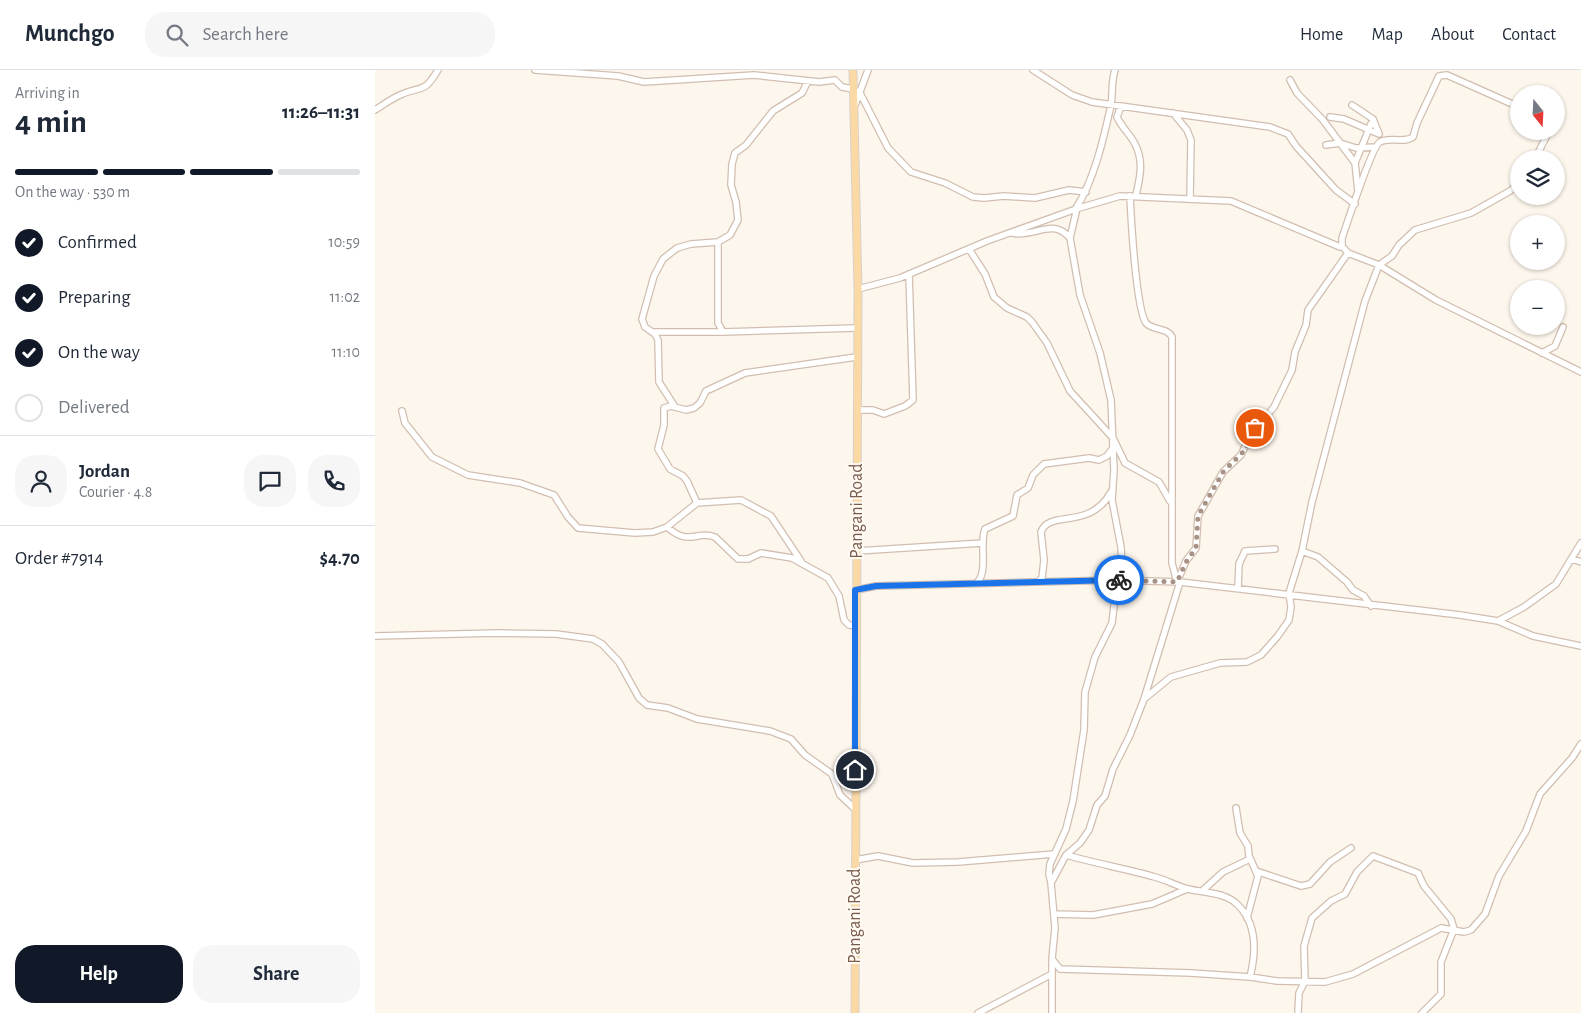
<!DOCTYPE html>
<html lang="en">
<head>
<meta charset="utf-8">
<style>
  :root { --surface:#fff; --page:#f6f6f7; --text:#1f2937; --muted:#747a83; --line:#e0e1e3; --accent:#111827 }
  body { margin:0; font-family:"Alegreya Sans",sans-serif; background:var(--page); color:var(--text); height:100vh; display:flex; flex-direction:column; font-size:19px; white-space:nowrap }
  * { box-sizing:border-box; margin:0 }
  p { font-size:16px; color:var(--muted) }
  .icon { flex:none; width:28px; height:28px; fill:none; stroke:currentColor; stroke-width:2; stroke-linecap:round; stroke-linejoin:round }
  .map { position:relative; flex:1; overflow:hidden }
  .panel { display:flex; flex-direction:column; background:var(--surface); width:375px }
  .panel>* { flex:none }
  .needle { width:32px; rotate:162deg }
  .buttons { position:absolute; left:1135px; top:15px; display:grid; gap:10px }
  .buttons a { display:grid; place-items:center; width:55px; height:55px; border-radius:50%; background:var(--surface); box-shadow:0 1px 4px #0004; font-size:25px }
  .pin { position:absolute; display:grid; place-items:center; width:42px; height:42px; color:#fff; margin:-21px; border:2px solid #fff; border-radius:50%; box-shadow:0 1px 5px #0007 }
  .courier { position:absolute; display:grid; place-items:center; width:50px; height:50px; margin:-25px; border:4px solid #1a73e8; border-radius:50%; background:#fff; color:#222; box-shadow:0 1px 6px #0007 }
  .head em { font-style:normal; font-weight:700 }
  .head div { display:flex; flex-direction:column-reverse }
  .head { display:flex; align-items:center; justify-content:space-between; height:85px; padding:0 15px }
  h1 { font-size:32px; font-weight:700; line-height:38px }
  .bar { display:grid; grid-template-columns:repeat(4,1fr); gap:8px 5px; align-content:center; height:60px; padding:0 15px }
  .bar i { height:6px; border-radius:4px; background:var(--line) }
  .bar .current { background:var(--accent) }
  .bar p { grid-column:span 4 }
  .line { display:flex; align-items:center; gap:12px; padding:0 15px; border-top:1px solid var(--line) }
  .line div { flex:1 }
  .round { display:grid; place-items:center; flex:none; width:52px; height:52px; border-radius:20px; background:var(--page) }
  ol { padding:0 15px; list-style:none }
  li { display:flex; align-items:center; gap:15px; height:55px }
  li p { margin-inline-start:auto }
  li .icon { padding:5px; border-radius:50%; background:var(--accent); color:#fff; stroke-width:4 }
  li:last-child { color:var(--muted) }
  li i { width:28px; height:28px; border:2px solid var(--line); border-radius:50% }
  .primary-button { display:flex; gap:10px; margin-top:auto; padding:10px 15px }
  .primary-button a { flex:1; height:58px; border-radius:20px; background:var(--accent); color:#fff; font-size:20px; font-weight:700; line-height:58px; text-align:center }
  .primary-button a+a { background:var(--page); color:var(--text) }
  header { display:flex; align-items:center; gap:30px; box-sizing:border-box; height:70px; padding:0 25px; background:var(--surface); border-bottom:1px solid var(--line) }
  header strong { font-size:24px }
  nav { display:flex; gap:28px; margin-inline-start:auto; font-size:18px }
  .search { width:350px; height:45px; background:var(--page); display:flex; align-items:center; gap:12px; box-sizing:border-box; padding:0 18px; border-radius:20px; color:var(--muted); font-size:19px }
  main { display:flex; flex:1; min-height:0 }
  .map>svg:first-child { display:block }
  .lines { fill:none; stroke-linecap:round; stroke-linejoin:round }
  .minor-casing { stroke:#d1beb0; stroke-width:8 }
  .major-casing { stroke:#dad1cd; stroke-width:9 }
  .minor { stroke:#fff; stroke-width:5.5 }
  .major { stroke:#fbd9a5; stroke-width:7 }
  .done { stroke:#a89285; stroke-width:5; stroke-dasharray:0 9 }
  .route { stroke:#1a73e8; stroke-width:6 }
  .labels { text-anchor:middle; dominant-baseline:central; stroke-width:4; stroke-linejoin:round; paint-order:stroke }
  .street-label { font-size:18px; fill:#7a5c4d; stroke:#fffaf3 }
</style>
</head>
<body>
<header>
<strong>Munchgo</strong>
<div class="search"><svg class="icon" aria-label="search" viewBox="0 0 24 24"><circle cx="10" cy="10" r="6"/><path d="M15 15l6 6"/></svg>Search here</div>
<nav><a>Home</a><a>Map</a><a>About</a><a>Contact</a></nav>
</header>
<main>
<section class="panel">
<div class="head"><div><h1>4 min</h1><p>Arriving in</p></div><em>11:26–11:31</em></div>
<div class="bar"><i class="current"></i><i class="current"></i><i class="current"></i><i></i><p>On the way · 530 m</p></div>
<ol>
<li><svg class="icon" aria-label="check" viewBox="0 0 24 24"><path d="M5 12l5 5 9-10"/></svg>Confirmed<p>10:59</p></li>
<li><svg class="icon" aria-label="check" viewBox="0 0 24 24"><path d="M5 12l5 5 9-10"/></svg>Preparing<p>11:02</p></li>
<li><svg class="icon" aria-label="check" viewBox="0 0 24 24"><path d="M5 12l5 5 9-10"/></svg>On the way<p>11:10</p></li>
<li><i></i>Delivered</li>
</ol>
<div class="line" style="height:90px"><a class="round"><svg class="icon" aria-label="person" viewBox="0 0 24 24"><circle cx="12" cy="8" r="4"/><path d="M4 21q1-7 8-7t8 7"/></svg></a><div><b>Jordan</b><p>Courier · 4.8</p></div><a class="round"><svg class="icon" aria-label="chat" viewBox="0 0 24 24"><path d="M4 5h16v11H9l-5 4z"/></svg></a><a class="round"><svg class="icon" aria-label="phone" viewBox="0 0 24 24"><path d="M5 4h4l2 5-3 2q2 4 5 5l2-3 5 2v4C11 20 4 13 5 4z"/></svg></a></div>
<div class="line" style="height:65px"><div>Order #7914</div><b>$4.70</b></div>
<div class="primary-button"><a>Help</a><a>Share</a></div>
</section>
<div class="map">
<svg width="1206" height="943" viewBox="0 0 1206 943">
  <rect width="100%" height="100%" fill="#fdf6ec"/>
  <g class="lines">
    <g class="minor-casing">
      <path id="minor" d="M160,0L243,6L269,12L379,5L444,12L460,10L467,17L478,19
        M658,0L697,25L717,32L895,57L913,64L921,76L961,120L980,134
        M915,10L922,23L948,50L980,93L983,121
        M484,21L513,78L536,102L570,113L598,127L609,128L629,126L660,128L694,120L711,122
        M480,35L493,0
        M977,35L998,49L1004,64
        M746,36L742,47C747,58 755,64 760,74C769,91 765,108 761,125
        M0,40C8,35 16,29 25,25C47,15 48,25 63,0
        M798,43L812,60L816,70L815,129
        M955,47L969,49L1004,64
        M951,75L965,73L981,78L1000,77
        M1160,89L1174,61
        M980,93L998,49
        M755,126C756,147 761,239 771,253C778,261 792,257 797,267V493L802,512
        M701,138C719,111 729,67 736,35C738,23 736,12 740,0
        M637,163C661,168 676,147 695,168
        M343,172V253L348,262
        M967,176V168C972,154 997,76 1005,72C1015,66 1028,74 1038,67L1042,53L1064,6L1072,5L1144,37
        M594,179L610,204L619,227L632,238L652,247L657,252L672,273L695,321L738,368L750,393L784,412L795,431
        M483,219L525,208L612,171L701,139L745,126L856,131L965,177L967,176L973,183L1004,195L1061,230L1206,302
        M277,262H348L481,258
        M1167,283L1180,276L1188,257
        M300,337L284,312L283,270L280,264L270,257L267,249L279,206L288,189L302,178L316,174L343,172L355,165L363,150L361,132L356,115L357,94L360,83L371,75L398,41L427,23L433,11
        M482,340H498L509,344L530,336L538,330L534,204
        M27,341L30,353L57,387L93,405L145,413L179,425L193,447L203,458L260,463L278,462L292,457L322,433L366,430L396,446L426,491
        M322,433L312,411L308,406L295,399L283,379L289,355V338L296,336L311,340L319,338L325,333L331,321L370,303L481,287
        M292,457C315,477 320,460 340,467L363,489H373L386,483L417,488L453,508L464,526L469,550L474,555L481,556
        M482,481L608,473
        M927,481L943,487L972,512L978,520L989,526L996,536
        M1197,489L1206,492
        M664,511L667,508L669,490L666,462C674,439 715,461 736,422
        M802,512L811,491L821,478L823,446L848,402L866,385L876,364L899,337L917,300L920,282L931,255L933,240L973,183
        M805,512L769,629L755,665L738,699L730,726L722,735L714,760L705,773L691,785L676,813L680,858L677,889L685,899L816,903L875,907L902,911L950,912L978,904L1066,858L1089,862L1096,860L1110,844L1124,806L1151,761L1165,724L1197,688L1206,674
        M601,513C614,505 604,472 610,459L638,446L642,425L653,418L658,405L669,394L714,388L724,390L732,386L738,378
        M863,518L864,494L870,481L900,479
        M481,520L501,516L742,510L805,512L1085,545L1123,551L1158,566L1206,576
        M1123,551L1149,537L1181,514L1206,473
        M0,566L122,563L181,564L218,569L227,574L244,592L264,628L272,635L293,638L322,649L395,661L416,669L430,685L457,704L465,725L480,739
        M769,629L796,607L845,593L872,592L886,585L902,567L914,550L916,537L914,523L927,481L937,432L990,231L1004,195L1017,186L1024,175L1040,160L1096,143L1135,121L1144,113
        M861,738L865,763L873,776L874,786L883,806L872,848
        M691,785C720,793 751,799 780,807C791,810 802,816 813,819C830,823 850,822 863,835C882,854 881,883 875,907
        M480,790L503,786L538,793L583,792L679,784
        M881,801L926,816L935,814L955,792L976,778
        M676,813L674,804L675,794L691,759L698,731L709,660L710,622L720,587L737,553L742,510L747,496L746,477L737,430L739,400L736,330L725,283L705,225L695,168L702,138
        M827,821L848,802L875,789
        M679,844L718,845L777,834L812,819
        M677,892V943
        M603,943L677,904
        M923,943L924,923L930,911L929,876L937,848L956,831L970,824L982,802L998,786L1043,803L1049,816L1076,849L1079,859L1066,892V924L1047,943"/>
    </g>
    <g class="major-casing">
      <path id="major" d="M478,0L483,219L480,943"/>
    </g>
    <use href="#minor" class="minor"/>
    <use href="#major" class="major"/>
  </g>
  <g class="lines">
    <path class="done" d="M744,510L802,512L811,492L821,478L823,446L848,402L870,380L880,358"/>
    <path class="route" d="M480,700V520L501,516L744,510"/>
  </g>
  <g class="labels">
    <g class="street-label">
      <text transform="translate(482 441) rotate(-90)">Pangani Road</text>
      <text transform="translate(480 846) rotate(-90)">Pangani Road</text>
    </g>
  </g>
</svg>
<div class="buttons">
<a><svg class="needle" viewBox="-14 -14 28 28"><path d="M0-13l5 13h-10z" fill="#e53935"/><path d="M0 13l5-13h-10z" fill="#747a83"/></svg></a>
<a><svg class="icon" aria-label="layers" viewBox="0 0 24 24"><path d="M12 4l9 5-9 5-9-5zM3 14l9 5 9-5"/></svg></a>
<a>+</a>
<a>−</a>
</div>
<div class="pin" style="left:880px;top:358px;background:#ea580c"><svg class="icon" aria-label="bag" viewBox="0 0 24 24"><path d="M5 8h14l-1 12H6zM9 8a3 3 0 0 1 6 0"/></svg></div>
<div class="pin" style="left:480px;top:700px;background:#1f2937"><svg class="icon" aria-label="home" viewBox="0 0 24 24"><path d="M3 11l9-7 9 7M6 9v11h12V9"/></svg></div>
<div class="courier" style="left:744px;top:510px"><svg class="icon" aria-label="bike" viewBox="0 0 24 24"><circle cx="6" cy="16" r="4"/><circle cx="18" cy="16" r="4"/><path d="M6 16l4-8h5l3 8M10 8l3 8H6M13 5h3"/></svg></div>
</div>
</main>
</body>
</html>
